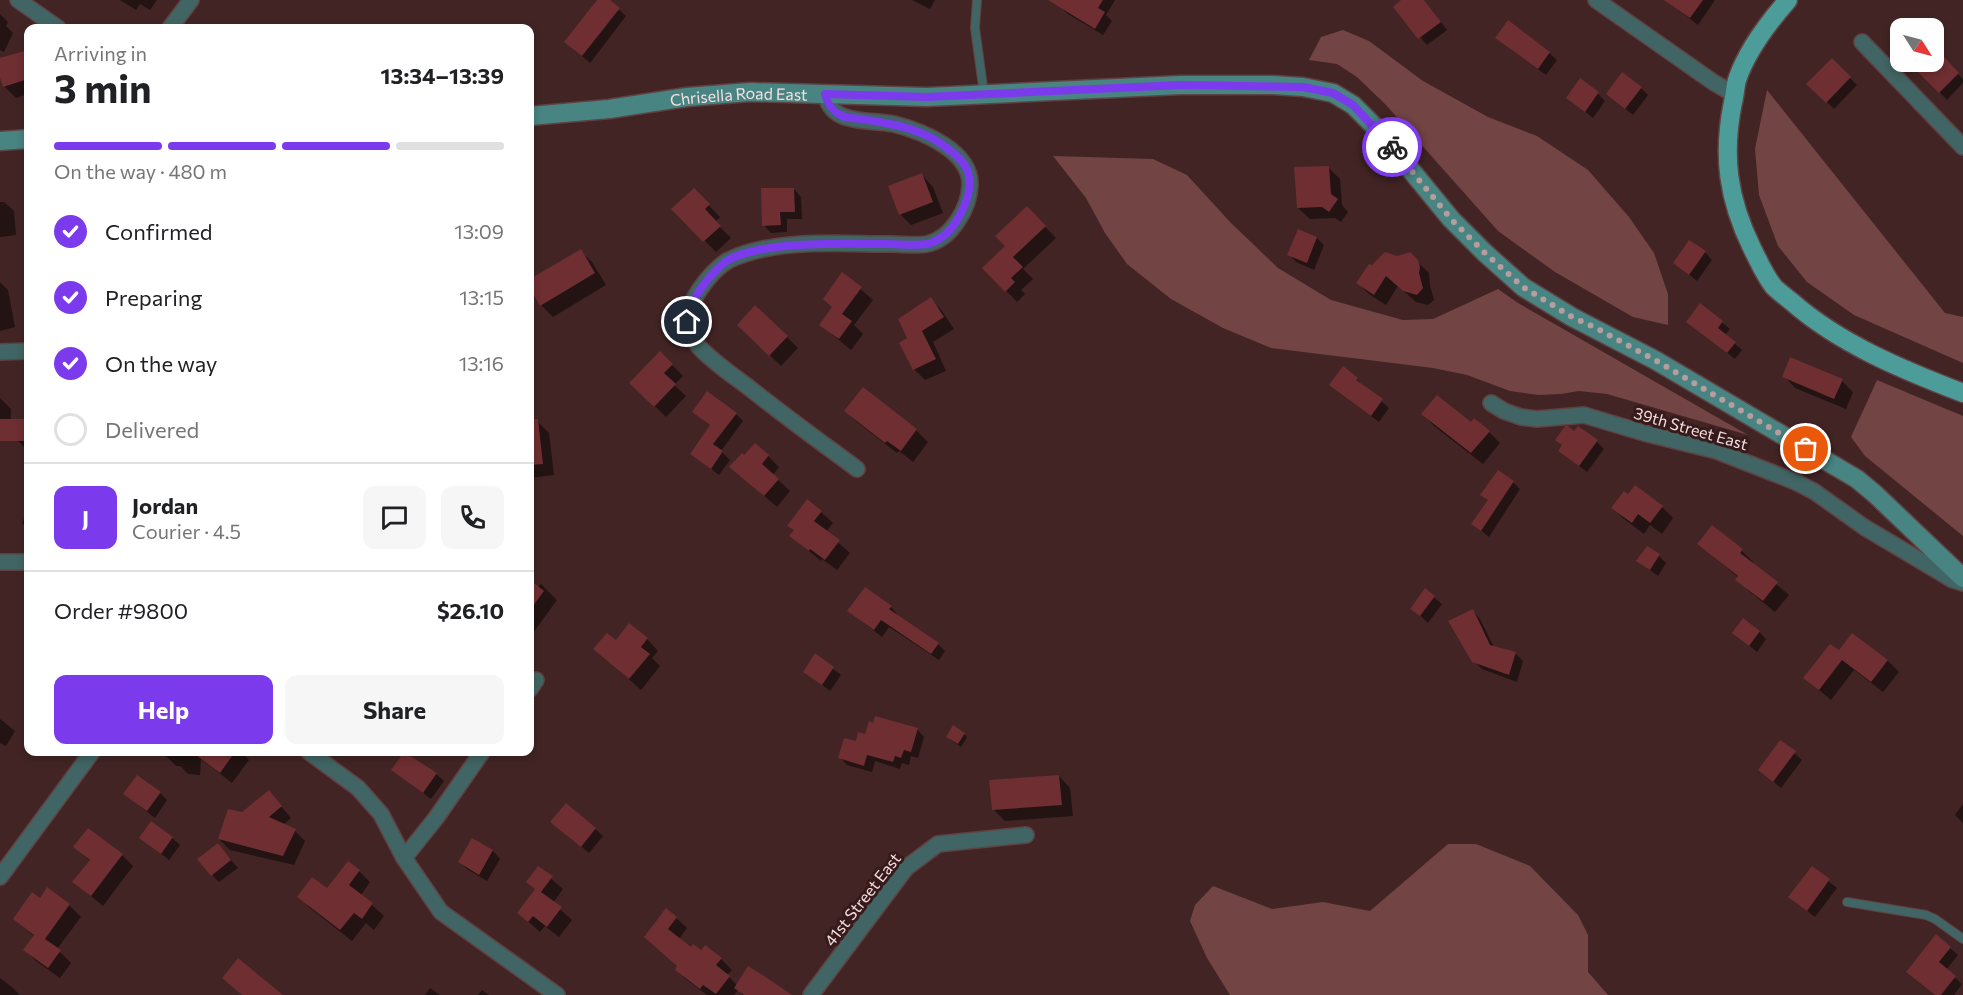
<!DOCTYPE html>
<html lang="en">
<head>
<meta charset="utf-8">
<style>
  :root { --surface:#fff; --page:#f6f6f6; --text:#202124; --muted:#757577; --line:#e0e0e0; --accent:#7c3aed }
  body { margin:0; font-family:Commissioner,sans-serif; background:var(--page); color:var(--text); height:100vh; display:flex; flex-direction:column; font-size:22px; white-space:nowrap }
  * { box-sizing:border-box; margin:0 }
  p { font-size:20px; color:var(--muted) }
  .icon { flex:none; width:33px; height:33px; fill:none; stroke:currentColor; stroke-width:2; stroke-linecap:round; stroke-linejoin:round }
  .map { position:relative; flex:1; overflow:hidden }
  .side { position:absolute; left:24px; top:24px; width:510px; height:732px; display:flex; flex-direction:column; background:var(--surface); border-radius:12px; box-shadow:0 3px 9px #0003 }
  .side>* { flex:none }
  .needle { width:39px; rotate:126deg }
  .buttons { position:absolute; left:1890px; top:18px; display:grid; gap:12px }
  .buttons a { display:grid; place-items:center; width:54px; height:54px; border-radius:12px; background:var(--surface); box-shadow:0 3px 9px #0003; font-size:30px }
  .pin { position:absolute; display:grid; place-items:center; width:51px; height:51px; color:#fff; margin:-26px; border:3px solid #fff; border-radius:50%; box-shadow:0 2px 6px #0007 }
  .courier { position:absolute; display:grid; place-items:center; width:60px; height:60px; margin:-30px; border:4px solid #7c3aed; border-radius:50%; background:#fff; color:#222; box-shadow:0 2px 8px #0007 }
  .summary em { font-style:normal; font-weight:700 }
  .summary div { display:flex; flex-direction:column-reverse }
  .summary { display:flex; align-items:center; justify-content:space-between; height:102px; padding:0 30px }
  h1 { font-size:39px; font-weight:700; line-height:45px }
  .bar { display:grid; grid-template-columns:repeat(4,1fr); gap:9px 6px; align-content:center; height:72px; padding:0 30px }
  .bar i { height:8px; border-radius:4px; background:var(--line) }
  .bar .selected { background:var(--accent) }
  .bar p { grid-column:span 4 }
  .line { display:flex; align-items:center; gap:15px; padding:0 30px; border-top:2px solid var(--line) }
  .line div { flex:1 }
  .round { display:grid; place-items:center; flex:none; width:63px; height:63px; border-radius:12px; background:var(--page) }
  ol { padding:0 30px; list-style:none }
  li { display:flex; align-items:center; gap:18px; height:66px }
  li p { margin-inline-start:auto }
  li .icon { padding:6px; border-radius:50%; background:var(--accent); color:#fff; stroke-width:4 }
  li:last-child { color:var(--muted) }
  li i { width:33px; height:33px; border:3px solid var(--line); border-radius:50% }
  .cta { display:flex; gap:12px; margin-top:auto; padding:12px 30px }
  .cta a { flex:1; height:69px; border-radius:12px; background:var(--accent); color:#fff; font-size:24px; font-weight:700; line-height:69px; text-align:center }
  .cta a+a { background:var(--page); color:var(--text) }
  .map>svg:first-child { display:block }
  .green { fill:#734444 }
  .shadow { fill:#0007 }
  .building { fill:#6f2e31 }
  .lines { fill:none; stroke-linecap:round; stroke-linejoin:round }
  .lane-casing { stroke:#5f4242; stroke-width:10 }
  .street-casing { stroke:#5f4242; stroke-width:18 }
  .secondary-casing { stroke:#5f4242; stroke-width:21 }
  .primary-casing { stroke:#5f4242; stroke-width:21 }
  .lane { stroke:#416564; stroke-width:8 }
  .street { stroke:#416564; stroke-width:15 }
  .secondary { stroke:#488482; stroke-width:18 }
  .primary { stroke:#4c9c99; stroke-width:18 }
  .done { stroke:#b69e9e; stroke-width:6; stroke-dasharray:0 10.8 }
  .route { stroke:#7c3aed; stroke-width:8 }
  .labels { text-anchor:middle; dominant-baseline:central; stroke-width:6; stroke-linejoin:round; paint-order:stroke }
  .street-label { font-size:16px; fill:#f5e0df; stroke:#371a1b }
</style>
</head>
<body>
<div class="map">
<svg width="1963" height="995" viewBox="0 0 1963 995">
  <rect width="100%" height="100%" fill="#422424"/>
  <path class="green" d="M1343,30L1369,41L1423,81L1488,117L1537,136L1588,170L1629,217L1654,253L1668,294V325L1633,317L1555,272L1498,231L1386,105L1357,77L1337,64L1309,60L1321,37Z
    M1767,90L1945,313L1963,317V363L1854,315L1807,282L1778,246L1759,195L1755,149Z
    M1053,156L1153,159L1187,175L1230,222L1278,268L1331,300L1403,320L1433,319L1498,289L1518,303L1748,435L1607,394L1579,391L1561,394L1538,395L1510,391L1467,375L1433,368L1271,348L1223,328L1171,299L1127,264L1105,233L1086,198Z
    M1877,380L1963,416V536L1865,456L1851,437Z
    M1448,844H1476L1530,866L1578,915L1588,935V972L1608,995H1230L1207,958L1190,921L1195,905L1213,886L1272,909L1323,902L1370,911Z"/>
  <path class="shadow" d="M120,0H157L150,10L140,4L136,10Z
    M599,0H608L626,16L590,63L566,42Z
    M912,0H935L930,9Z
    M1065,0H1115L1106,15L1112,21L1103,35L1068,14L1061,7Z
    M1404,0H1424L1447,30L1427,45L1395,7Z
    M1666,0H1715L1698,25Z
    M0,14L8,22L6,26L13,33L4,52L0,50Z
    M1505,45L1549,53L1557,60L1546,75Z
    M1934,50L1963,79V83L1947,100L1916,68L1922,62H1934Z
    M28,51V94L16,98L4,86L0,72V60Z
    M1832,60L1857,85L1834,109L1808,84Z
    M1641,88L1648,95L1633,115L1607,94Z
    M1598,94L1605,101L1593,118L1568,98Z
    M1328,167L1340,179L1342,205L1348,212L1341,222L1335,218L1310,219L1298,208Z
    M922,175L933,187L943,213L911,225L900,214Z
    M794,189L801,197L802,219H787V232L771,233L764,225Z
    M694,190L720,217L715,222L731,238L716,252L673,209Z
    M0,202H4L14,211L16,235L0,237Z
    M1027,208L1056,238L1023,269L1033,279L1021,290L1025,294L1017,302L984,268L1007,246Z
    M1317,238L1324,245L1314,270L1296,262L1289,254Z
    M580,251L592,262L606,285L553,317L542,306L530,286V281Z
    M1705,252L1712,260L1697,281L1675,263Z
    M1409,254L1429,273L1430,286L1434,300L1428,305L1416,302L1398,286L1386,305L1370,295L1358,283L1372,267Z
    M843,274L873,300L854,325L863,334L851,350L821,325L833,308Z
    M0,282L8,290L15,327L0,331Z
    M24,288H28V322L25,318Z
    M931,299L942,311L954,329L933,342L946,371L925,380L914,369L909,338Z
    M1700,305L1730,329L1725,335L1742,350L1735,359L1688,322Z
    M739,325L787,337L798,348L781,366Z
    M660,353L683,376L674,385L686,396L666,417L631,383Z
    M1343,368L1389,408L1379,422L1339,392Z
    M1784,376L1842,381L1853,392L1846,409L1795,388Z
    M863,389L916,430L928,442L913,462L899,451L897,453L857,422L846,411Z
    M0,398L11,409L10,430L0,429Z
    M694,411L736,414L743,421L721,451L730,460L719,475L692,453L711,426Z
    M1423,414L1471,424L1489,432L1500,443L1483,464L1434,426Z
    M18,420L28,421V448H25L17,440Z
    M537,421L549,433L554,475L530,478V422Z
    M1574,433L1597,442L1604,449L1587,472L1560,451L1563,446L1557,440Z
    M768,456L779,467L773,475L790,491L777,507L731,467L744,457Z
    M1513,482L1520,489L1489,537L1473,524Z
    M1662,507L1673,518L1662,534L1650,525L1644,534L1624,519L1613,508Z
    M28,509V529L22,523Z
    M821,512L833,523L826,532L850,553L837,570L822,559L821,561L791,536L795,531L789,525Z
    M1699,544L1742,551L1753,562L1752,564L1789,595L1775,612L1749,591L1737,580L1739,578Z
    M1659,556L1666,563L1658,576L1638,561Z
    M530,582L537,588L541,584L557,600L530,637Z
    M1425,590L1442,604L1428,623L1412,608Z
    M891,607L898,615L897,616L938,644L945,651L939,660L889,627L882,637L849,611Z
    M1473,611L1480,619L1494,647L1515,653L1523,661L1517,682L1482,669L1474,661Z
    M1759,632L1766,639L1757,652L1734,633Z
    M1852,635L1888,661L1899,672L1883,692L1854,670L1831,700L1805,678L1839,652Z
    M647,639L658,651L652,658L660,666L641,690L595,649L616,642Z
    M816,656L841,675L830,691L805,671Z
    M0,719L15,731L6,746L0,743Z
    M917,729L924,737L918,758L911,756L909,765L902,763L900,769L875,761L872,772L847,765L840,757L866,736Z
    M964,734L967,737L961,747L951,740Z
    M1781,742L1802,760L1781,788L1760,770Z
    M165,752H241L249,760L232,783L201,759L200,775L188,774L180,766H176L165,755Z
    M393,770L436,774L444,781L431,799Z
    M1059,776L1070,788L1073,816L1005,821L993,809Z
    M269,792L291,818L283,825L295,831L305,841L294,865L230,850L219,839L243,814Z
    M160,793L167,800L155,818L125,794Z
    M1963,804V823L1955,815Z
    M560,829H595L603,836L589,853Z
    M141,838H172L180,845L169,860Z
    M473,840L493,851L500,859L487,881L467,869L460,862Z
    M218,845L238,868L219,882L212,875Z
    M75,847L122,855L133,866L103,906L74,882L90,861Z
    M539,868L563,889L553,903L572,920L559,937L545,926L540,932L519,913L536,890L528,882Z
    M1812,868L1837,888L1815,917L1790,897Z
    M359,871L370,882L361,895L384,916L374,930L366,923L352,941L310,908L299,897L328,890Z
    M48,889L69,905L81,917L57,949L71,963L60,978L36,961L25,950L34,936L15,919L40,900Z
    M676,918L687,928L679,939L692,949L701,952L705,947L721,959L732,970L727,975L737,985L788,995H743L738,990L734,995H707L687,980L676,970L679,966L646,937Z
    M1950,948L1958,955L1946,970L1962,984L1954,995H1935L1915,979Z
    M0,978L13,988L20,995H0Z
    M430,988L440,995H425Z
    M482,990L489,995H478Z"/>
  <path class="building" d="M597,0H610L620,8L582,56L564,42Z
    M1048,0H1103L1098,8L1105,12L1095,29Z
    M1401,0H1424L1441,22L1418,39L1393,7Z
    M1664,0H1703L1690,18Z
    M1508,20L1550,52L1538,69L1495,38Z
    M1934,46L1959,73L1939,93L1914,68L1920,62H1934Z
    M28,50V79L3,87L0,78V58Z
    M1832,58L1851,77L1826,103L1806,84Z
    M1622,72L1642,87L1625,109L1606,94Z
    M1580,78L1599,92L1585,112L1566,98Z
    M1329,166L1331,194L1338,199L1329,212L1322,207L1297,208L1294,167Z
    M922,173L933,202L899,215L888,186Z
    M694,188L710,204L705,209L721,226L703,242L671,209Z
    M761,188H794L795,212H780L781,225L762,226Z
    M1027,206L1046,226L1013,257L1023,267L1011,278L1015,282L1005,292L982,268L1005,246L995,236Z
    M1298,229L1317,237L1307,263L1287,255Z
    M1689,240L1706,251L1689,275L1673,263Z
    M581,249L595,273L540,306L530,288V279Z
    M1385,252L1397,256L1410,252L1418,260L1420,267L1419,273L1423,288L1417,295L1403,291L1386,276L1374,295L1356,283L1369,264L1372,265Z
    M842,272L862,287L842,314L852,321L839,339L819,325L832,307L823,299Z
    M931,297L944,317L922,331L936,359L913,370L899,343L907,338L898,319Z
    M1700,303L1723,321L1718,328L1736,342L1727,353L1686,322Z
    M755,305L788,336L769,356L737,325Z
    M660,351L673,364L664,373L676,384L654,407L629,383Z
    M1790,357L1843,379L1834,399L1782,377Z
    M1343,366L1358,378L1356,380L1383,399L1371,416L1329,385Z
    M863,387L917,429L901,451L887,441L885,443L844,411Z
    M707,391L737,413L713,444L723,451L711,469L690,454L710,425L692,412Z
    M1437,395L1471,422L1474,418L1490,431L1471,453L1421,414Z
    M0,419H28V441H0Z
    M530,419H538L543,464L530,465Z
    M1565,426H1568L1574,431L1578,426L1598,440L1579,466L1558,451L1562,445L1555,440Z
    M755,443L769,455L762,464L779,479L764,496L729,467L742,453L744,455Z
    M1498,470L1514,481L1481,531L1471,524L1488,500L1480,495Z
    M1635,485L1663,506L1650,523L1638,514L1632,523L1611,508L1624,491L1628,494Z
    M807,499L822,511L814,521L840,540L825,560L810,549L809,551L789,536L794,530L787,526Z
    M1712,525L1743,549L1740,553L1778,582L1763,601L1735,580L1738,576L1697,544Z
    M1647,546L1660,554L1650,570L1636,561Z
    M530,580L544,591L530,610Z
    M865,587L892,606L889,609L939,643L931,654L881,620L874,630L847,611Z
    M1425,588L1435,596L1420,616L1410,609Z
    M1473,609L1490,645L1516,652L1509,675L1472,662L1448,621Z
    M1743,618L1760,631L1749,646L1732,633Z
    M629,623L648,638L641,647L650,654L629,679L593,649L607,633L616,640Z
    M1852,633L1888,660L1871,682L1842,660L1819,690L1803,678L1830,644L1839,650Z
    M815,653L834,667L822,685L803,672Z
    M875,716L918,728L911,752L904,750L901,758L895,756L893,762L867,755L864,766L838,758L844,738L856,741L858,732L865,734L869,721L873,723Z
    M953,725L965,733L958,744L946,737Z
    M1780,740L1796,751L1773,782L1758,770Z
    M192,752H235L220,773Z
    M404,752L437,773L423,793L391,770Z
    M137,775L161,792L147,811L123,794Z
    M1059,775L1062,805L992,810L989,780Z
    M269,790L282,806L269,817L296,829L283,856L218,839L228,809L242,812Z
    M566,803L596,828L581,847L550,822Z
    M151,821L173,837L161,854L139,838Z
    M88,828L123,854L91,896L72,882L90,860L73,847Z
    M472,838L493,850L479,875L458,862Z
    M218,843L231,860L211,876L197,859Z
    M348,861L360,870L349,885L373,903L362,919L354,913L340,930L297,897L312,877L327,888Z
    M538,866L553,876L541,892L562,907L547,927L533,916L528,922L517,913L535,889L526,882Z
    M1812,866L1830,879L1807,911L1788,897Z
    M47,887L70,904L45,939L61,950L48,968L23,950L34,935L13,919L32,892L40,898Z
    M666,908L677,917L668,929L691,947L693,944L701,950L705,945L722,958L716,965L730,976L716,994L703,985L700,989L675,970L677,966L644,937Z
    M1936,934L1951,947L1939,962L1956,976L1941,995H1935L1906,972Z
    M238,958L283,995H242L222,978Z
    M748,966L767,978L792,995H744L734,988Z"/>
  <g class="lines">
    <g class="lane-casing">
      <path id="lane" d="M977,0L975,28L984,94
        M1847,902L1926,915L1935,919L1963,939"/>
    </g>
    <g class="street-casing">
      <path id="street" d="M18,0L58,28
        M1596,0L1713,82L1735,95
        M170,28L191,0
        M1862,42L1963,147
        M825,94C828,105 833,113 845,117C860,122 878,121 894,124C922,131 971,151 970,185C969,209 951,239 927,244C916,246 902,244 890,244C840,244 775,238 729,260C718,266 707,279 700,289C694,299 686,310 687,322C689,330 694,340 699,347C714,363 734,376 752,390C786,417 822,443 857,469
        M0,352L28,351
        M1491,403L1504,411L1521,417L1537,419L1584,415L1644,433L1717,451L1796,482L1815,492L1864,527L1953,580L1963,583
        M0,562H28
        M530,689L536,680
        M309,752L358,788L381,814L404,858L441,912L557,995
        M404,858L436,818L482,752
        M0,877L92,752
        M811,995L906,868L938,844L1026,835"/>
    </g>
    <g class="secondary-casing">
      <g id="secondary">
        <path id="s1" d="M530,116L609,109L687,97L750,92L927,97L1181,85H1273L1303,87L1333,93L1353,105L1378,130L1451,219L1485,253L1523,287L1572,317L1655,360L1857,479L1875,494L1963,578"/>
        <path d="M0,141L28,139"/>
      </g>
    </g>
    <g class="primary-casing">
      <path id="primary" d="M1788,0C1768,23 1747,50 1737,80C1735,87 1735,95 1733,102C1722,156 1728,199 1752,248C1758,260 1765,276 1774,287C1779,292 1786,297 1792,302C1840,344 1903,370 1963,393"/>
    </g>
    <use href="#lane" class="lane"/>
    <use href="#street" class="street"/>
    <use href="#secondary" class="secondary"/>
    <use href="#primary" class="primary"/>
  </g>
  <g class="lines">
    <path class="done" d="M1392,147L1451,219L1485,253L1523,287L1572,317L1594,327L1655,360L1806,449"/>
    <path class="route" d="M687,322C689,305 698,291 709,278C714,273 719,267 725,262C758,240 846,244 886,244C899,244 915,246 927,244C944,240 955,226 962,211C968,199 972,185 968,172C965,162 955,154 947,148C924,130 896,124 867,120C860,118 852,119 845,117C833,113 828,105 825,94L927,97L1181,85L1303,87L1333,93L1353,105L1392,147"/>
  </g>
  <g class="labels">
    <g class="street-label">
      <text stroke="none"><textPath href="#s1" startOffset="210">Chrisella Road East</textPath></text>
      <text transform="translate(1691 428) rotate(16)">39th Street East</text>
      <text transform="translate(862 899) rotate(-52)">41st Street East</text>
    </g>
  </g>
</svg>
<div class="buttons">
<a><svg class="needle" viewBox="-14 -14 28 28"><path d="M0-13l5 13h-10z" fill="#e53935"/><path d="M0 13l5-13h-10z" fill="#757577"/></svg></a>
</div>
<div class="pin" style="left:1806px;top:449px;background:#ea580c"><svg class="icon" aria-label="bag" viewBox="0 0 24 24"><path d="M5 8h14l-1 12H6zM9 8a3 3 0 0 1 6 0"/></svg></div>
<div class="pin" style="left:687px;top:322px;background:#1f2937"><svg class="icon" aria-label="home" viewBox="0 0 24 24"><path d="M3 11l9-7 9 7M6 9v11h12V9"/></svg></div>
<div class="courier" style="left:1392px;top:147px"><svg class="icon" aria-label="bike" viewBox="0 0 24 24"><circle cx="6" cy="16" r="4"/><circle cx="18" cy="16" r="4"/><path d="M6 16l4-8h5l3 8M10 8l3 8H6M13 5h3"/></svg></div>
<section class="side">
<div class="summary"><div><h1>3 min</h1><p>Arriving in</p></div><em>13:34–13:39</em></div>
<div class="bar"><i class="selected"></i><i class="selected"></i><i class="selected"></i><i></i><p>On the way · 480 m</p></div>
<ol>
<li><svg class="icon" aria-label="check" viewBox="0 0 24 24"><path d="M5 12l5 5 9-10"/></svg>Confirmed<p>13:09</p></li>
<li><svg class="icon" aria-label="check" viewBox="0 0 24 24"><path d="M5 12l5 5 9-10"/></svg>Preparing<p>13:15</p></li>
<li><svg class="icon" aria-label="check" viewBox="0 0 24 24"><path d="M5 12l5 5 9-10"/></svg>On the way<p>13:16</p></li>
<li><i></i>Delivered</li>
</ol>
<div class="line" style="height:108px"><b class="round" style="background:var(--accent);color:#fff">J</b><div><b>Jordan</b><p>Courier · 4.5</p></div><a class="round"><svg class="icon" aria-label="chat" viewBox="0 0 24 24"><path d="M4 5h16v11H9l-5 4z"/></svg></a><a class="round"><svg class="icon" aria-label="phone" viewBox="0 0 24 24"><path d="M5 4h4l2 5-3 2q2 4 5 5l2-3 5 2v4C11 20 4 13 5 4z"/></svg></a></div>
<div class="line" style="height:78px"><div>Order #9800</div><b>$26.10</b></div>
<div class="cta"><a>Help</a><a>Share</a></div>
</section>
</div>
</body>
</html>
